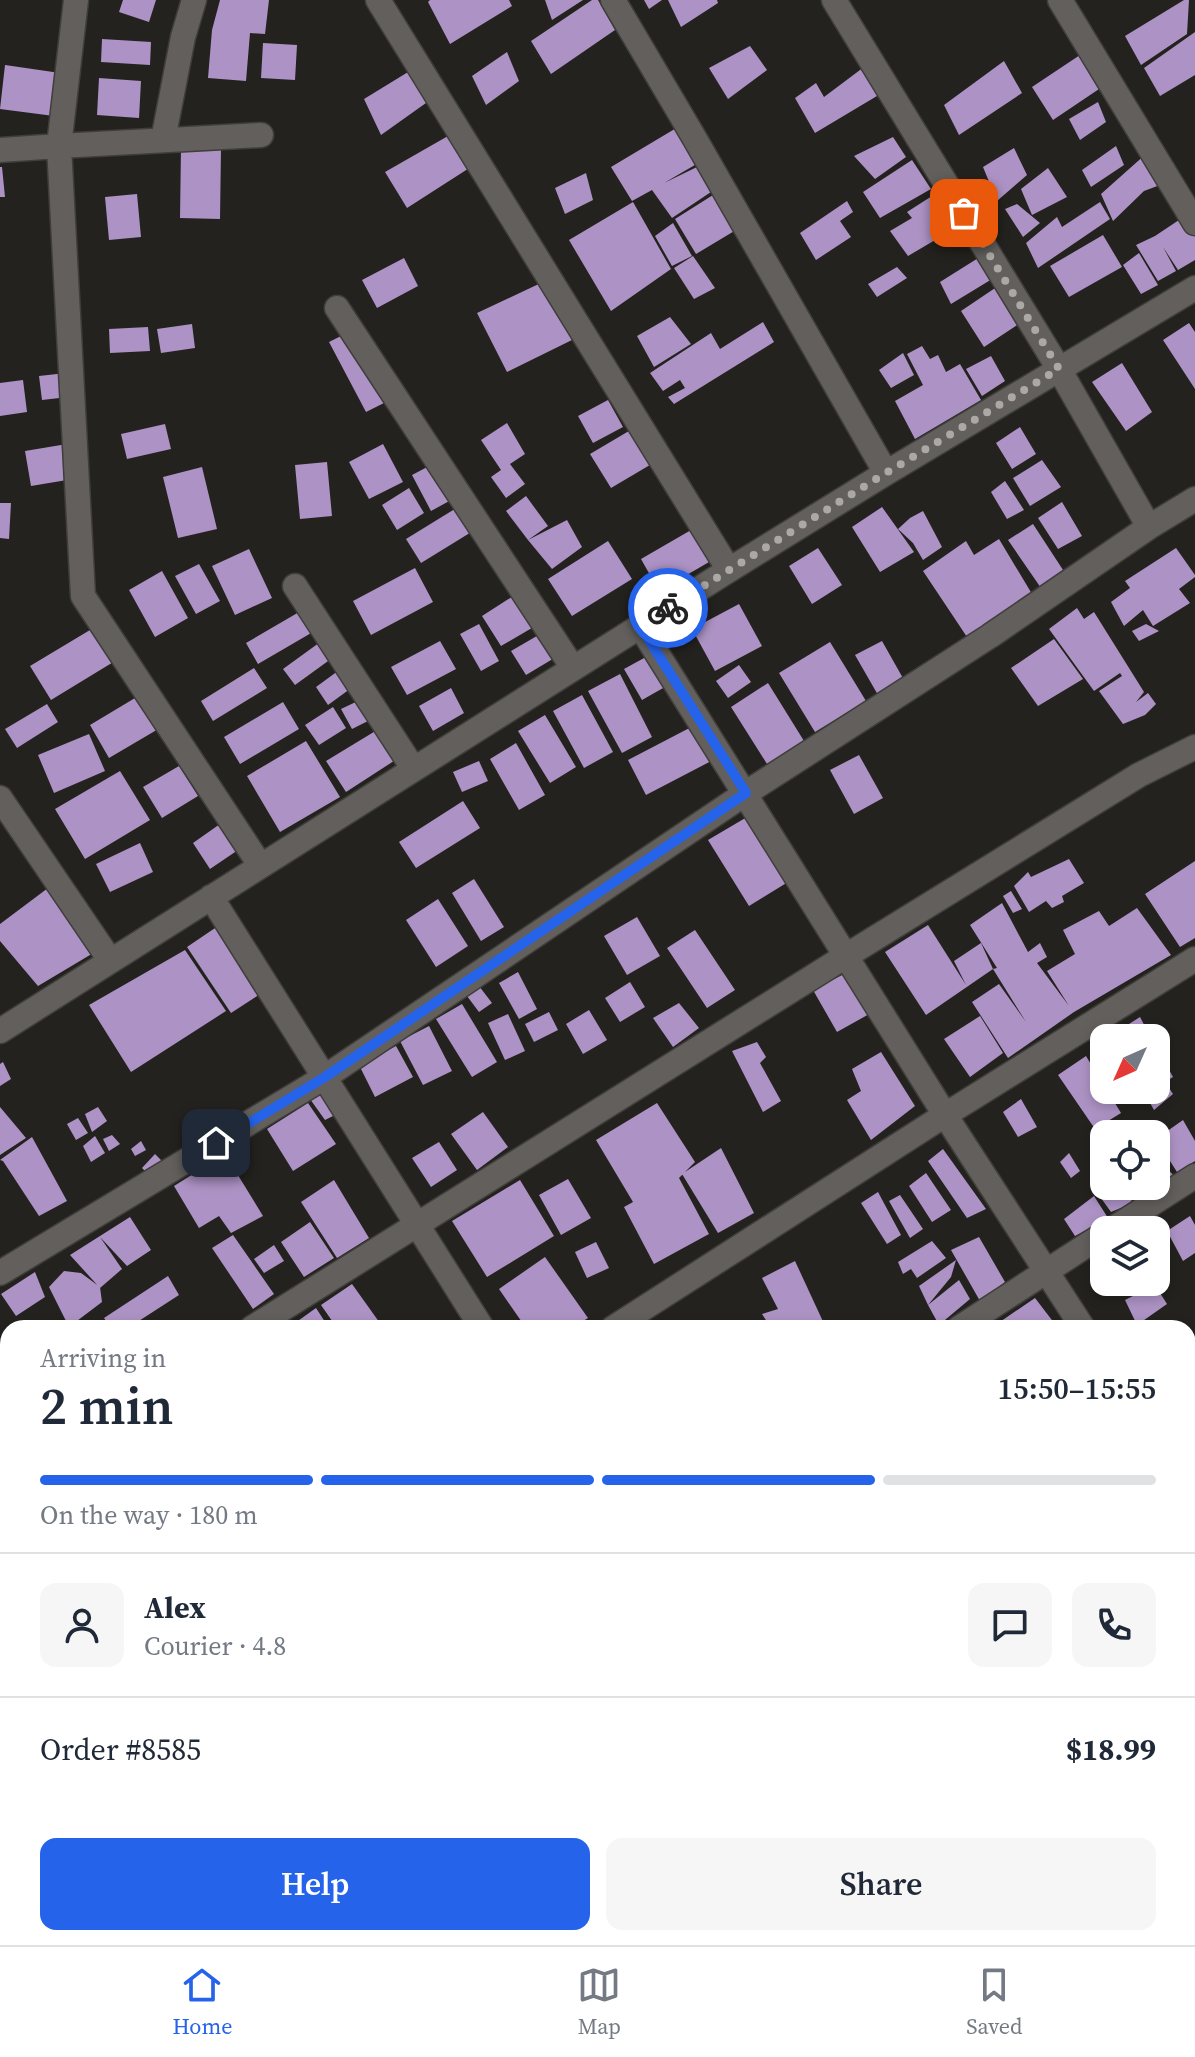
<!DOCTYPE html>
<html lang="en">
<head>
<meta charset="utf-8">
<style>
  :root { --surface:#fff; --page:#f6f6f7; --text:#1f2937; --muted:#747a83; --line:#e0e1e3; --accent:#2563eb }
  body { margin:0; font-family:"Source Serif 4",serif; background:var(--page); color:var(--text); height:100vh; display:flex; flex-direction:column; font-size:30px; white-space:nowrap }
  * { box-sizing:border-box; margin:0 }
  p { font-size:26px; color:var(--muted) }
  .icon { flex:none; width:44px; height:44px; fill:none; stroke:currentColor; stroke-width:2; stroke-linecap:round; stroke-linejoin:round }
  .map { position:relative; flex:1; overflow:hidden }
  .sheet { position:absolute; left:0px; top:1320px; width:1196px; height:626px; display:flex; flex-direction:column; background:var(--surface); border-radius:24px 24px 0 0; box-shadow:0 4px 12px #0003 }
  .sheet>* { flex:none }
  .needle { width:52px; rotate:225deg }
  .tools { position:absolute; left:1090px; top:1024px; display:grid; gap:16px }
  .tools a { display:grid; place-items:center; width:80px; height:80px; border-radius:16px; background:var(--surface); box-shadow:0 4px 12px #0003; font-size:40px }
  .pin { position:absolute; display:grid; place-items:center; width:68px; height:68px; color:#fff; margin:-34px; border-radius:16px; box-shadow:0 4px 12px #0006 }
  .courier { position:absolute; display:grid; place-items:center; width:80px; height:80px; margin:-40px; border:6px solid #2563eb; border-radius:50%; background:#fff; color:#222; box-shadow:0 2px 10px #0007 }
  .summary em { font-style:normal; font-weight:600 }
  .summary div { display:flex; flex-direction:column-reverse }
  .summary { display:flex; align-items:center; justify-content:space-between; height:136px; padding:0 40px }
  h1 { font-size:52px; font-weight:600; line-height:60px }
  .bar { display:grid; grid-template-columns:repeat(4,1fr); gap:12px 8px; align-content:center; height:96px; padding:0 40px }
  .bar i { height:10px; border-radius:6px; background:var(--line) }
  .bar .current { background:var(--accent) }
  .bar p { grid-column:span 4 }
  .line { display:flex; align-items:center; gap:20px; padding:0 40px; border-top:2px solid var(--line) }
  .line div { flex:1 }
  .round { display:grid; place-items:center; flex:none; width:84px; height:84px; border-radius:16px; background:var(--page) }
  .cta { display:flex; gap:16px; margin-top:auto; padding:16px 40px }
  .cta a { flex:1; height:92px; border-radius:16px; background:var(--accent); color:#fff; font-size:32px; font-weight:600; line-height:92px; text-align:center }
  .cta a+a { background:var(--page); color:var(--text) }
  .menu { display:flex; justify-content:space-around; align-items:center; height:112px; border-top:2px solid var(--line); background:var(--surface); font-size:22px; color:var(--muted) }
  .menu a { display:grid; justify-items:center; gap:4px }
  .menu .current { color:var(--accent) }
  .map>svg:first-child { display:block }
  .building { fill:#ad93c5 }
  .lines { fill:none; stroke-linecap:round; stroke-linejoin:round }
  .street-casing { stroke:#3f3e3b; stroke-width:27 }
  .secondary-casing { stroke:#3f3e3b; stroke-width:27 }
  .street { stroke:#625f5c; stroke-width:24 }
  .secondary { stroke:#625f5c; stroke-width:24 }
  .done { stroke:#aaa9a6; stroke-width:8; stroke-dasharray:0 14.4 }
  .route { stroke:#2563eb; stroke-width:10 }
</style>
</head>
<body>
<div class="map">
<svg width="1195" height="1945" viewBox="0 0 1195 1945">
  <rect width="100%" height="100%" fill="#24221e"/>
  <path class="building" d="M123,0H156L149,22L119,12Z
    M220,0H269L265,34L250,33L246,81L208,78L212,30Z
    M430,0H509L512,6L450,44L428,2Z
    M545,0H583L552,20Z
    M592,0H598L615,30L551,74L531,41Z
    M644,0H662L649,9Z
    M668,0H717L718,3L681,27Z
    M1184,0H1189L1187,34L1141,65L1125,36Z
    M1195,32V75L1160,96L1144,68Z
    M102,39L151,42L150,65L101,62Z
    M263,43L297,45L295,80L261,78Z
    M750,46L767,70L728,99L709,68Z
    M507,52L519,81L486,105L472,76Z
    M1080,55L1102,87L1053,120L1032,87Z
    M1004,61L1022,93L959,135L944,105Z
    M5,65L60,73L54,116L0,109Z
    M864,67L882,93L815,133L795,98L816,83L824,97Z
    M413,69L433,98L381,135L364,99Z
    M99,78L141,81L139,118L97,115Z
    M1098,102L1106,122L1080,140L1069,119Z
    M678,127L700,162L664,183L697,167L711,192L672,218L652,190L632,201L611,167Z
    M455,132L474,165L407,208L385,172Z
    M893,137L906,157L875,179L854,156Z
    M1116,146L1124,165L1091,187L1082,170Z
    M181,148L221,149L220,219L180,218Z
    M1014,148L1027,175L997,201L983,167Z
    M1147,153L1168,182L1144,191L1113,221L1101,194Z
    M912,160L931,189L880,218L863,192Z
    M0,167H2L5,197H0Z
    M1048,168L1067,197L1032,215L1021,189Z
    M586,173L593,200L565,214L555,188Z
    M943,189L964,223L908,256L890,231L912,218L907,212Z
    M137,194L141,237L109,240L105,197Z
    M713,195L736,230L696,254L675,219Z
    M847,201L853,212L840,221L851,237L816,260L800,233Z
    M633,202L671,269L611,311L569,240Z
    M1100,202L1110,219L1038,268L1026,243L1057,217L1062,227Z
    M1017,204L1040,223L1023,237L1005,209Z
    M1185,216L1195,235V260L1178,270L1163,247L1176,271L1158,281L1136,245L1155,236Z
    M673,223L692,256L672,266L655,236Z
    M1103,235L1122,267L1069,297L1050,266Z
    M1139,253L1158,285L1141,294L1123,265Z
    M983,255L997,276L951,304L940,282Z
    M693,256L715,288L694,299L674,268Z
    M404,258L418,286L377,308L362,280Z
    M897,267L907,278L877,297L868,284Z
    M543,282L572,340L507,372L477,313Z
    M1004,282L1028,318L984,347L961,311Z
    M670,317L691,344L654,367L637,336Z
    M763,322L774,342L674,404L668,397L685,388L680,380L663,391L650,373L711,333L720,349Z
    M1189,323L1195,332V389L1163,340Z
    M192,324L195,348L161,353L157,329Z
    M148,327L150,351L110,353L109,329Z
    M347,333L384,403L366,412L329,342Z
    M922,346L930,359L938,355L946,372L960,364L981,400L915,439L895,401L923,385L907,354Z
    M903,353L914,375L891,388L879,370Z
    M991,356L1005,381L982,396L966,369Z
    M1122,363L1152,412L1126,431L1092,382Z
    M66,373L68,397L42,400L39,376Z
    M23,380L27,412L0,416V383Z
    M608,400L623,427L593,443L578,416Z
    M507,423L525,454L510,464L525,484L506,498L491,477L501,470L481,440Z
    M165,424L171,449L127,459L121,434Z
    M1020,427L1036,454L1012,469L996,443Z
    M634,428L655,462L611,488L590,454Z
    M67,444L73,479L31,486L25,451Z
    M383,444L403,482L369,499L349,462Z
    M1042,460L1061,487L1030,506L1013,478Z
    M327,462L332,516L300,519L295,465Z
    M433,464L453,499L431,511L412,475Z
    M202,467L217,529L178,538L163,477Z
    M1005,481L1024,510L1007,519L991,492Z
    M409,488L424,513L397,530L382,505Z
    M526,496L548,526L528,540L506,511Z
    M1062,502L1082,536L1058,549L1038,518Z
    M0,503H11L9,539L0,538Z
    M458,507L473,531L421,563L406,539Z
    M882,507L914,552L880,572L852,527Z
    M923,511L942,547L923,560L913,543L898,529L910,518Z
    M567,520L582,547L552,569L528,540Z
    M1033,524L1065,573L1041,588L1008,540Z
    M698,526L716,558L659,591L641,559Z
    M999,539L1032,594L967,637L923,571L966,541L974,555Z
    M608,541L632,579L572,616L548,579Z
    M818,548L842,585L812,604L789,566Z
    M1176,548L1195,575V577L1179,589L1190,603L1153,626L1143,610L1124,626L1111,602L1130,588L1125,581Z
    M249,549L272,598L235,615L212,566Z
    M199,564L220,601L196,614L175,576Z
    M415,568L433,602L371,635L353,601Z
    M162,571L188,618L155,637L129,590Z
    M518,593L537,625L501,646L482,616Z
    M739,604L762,646L715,671L692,629Z
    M306,608L318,629L258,664L246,643Z
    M1077,608L1084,619L1094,612L1144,692L1136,702L1148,693L1156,704L1145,715L1123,724L1099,691L1122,676L1120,673L1094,691L1049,629Z
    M479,624L499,661L481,671L460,634Z
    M1146,624L1159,631L1139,641L1132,631Z
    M95,627L115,661L51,700L30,666Z
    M542,633L556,657L526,675L511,651Z
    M1054,639L1083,679L1038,706L1011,668Z
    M323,640L335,656L295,685L283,669Z
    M440,641L456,669L407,695L391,667Z
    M882,641L904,680L878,695L855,655Z
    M830,642L866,701L815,732L779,673Z
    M655,652L672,683L642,700L624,669Z
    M739,665L751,682L728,698L716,681Z
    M254,668L267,688L213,721L201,701Z
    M342,668L354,686L328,705L316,687Z
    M620,674L652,737L622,753L588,691Z
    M768,683L804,741L767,764L731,707Z
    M451,688L464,713L433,731L419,706Z
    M140,695L160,728L109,758L90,725Z
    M582,695L613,752L584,768L553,711Z
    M362,699L372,719L352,729L341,709Z
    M283,702L299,729L240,764L224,737Z
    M47,704L58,722L17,748L5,729Z
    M333,707L346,728L319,745L305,725Z
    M545,715L576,767L550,783L518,731Z
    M699,723L717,758L646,795L628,760Z
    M382,727L400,757L346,792L326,761Z
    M89,734L105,771L54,793L38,755Z
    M306,741L340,797L280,832L247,776Z
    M516,743L545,795L519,810L490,759Z
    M859,755L883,798L854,814L830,770Z
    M479,761L488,781L462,792L453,772Z
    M179,766L198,796L162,818L143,787Z
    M120,771L150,820L85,859L55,809Z
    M463,801L480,828L416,868L399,842Z
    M747,817L788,882L749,906L708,840Z
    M220,824L238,850L210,869L193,843Z
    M140,843L153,872L110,892L96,864Z
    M1069,859L1084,883L1062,896L1064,902L1052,908L1046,901L1029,912L1014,886L1028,872L1031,877Z
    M1195,861V938L1180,947L1145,894Z
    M474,879L504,927L481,941L452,893Z
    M52,885L100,949L38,986L0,941V924Z
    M1011,891L1022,909L1013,913L1003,896Z
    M438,899L468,946L436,967L406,920Z
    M1002,903L1028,952L1040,943L1047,957L1037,963L1069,1006L1047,971L1075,954L1063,930L1099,911L1109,926L1137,908L1171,955L1074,1012L1008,1058L972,1002L999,984L1026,1022L993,969L997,968L970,925Z
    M637,917L660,956L627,975L604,936Z
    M221,924L265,991L231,1013L187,947Z
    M928,925L966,985L954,961L981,943L993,969L926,1015L885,952Z
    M695,930L735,990L707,1008L667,948Z
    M185,950L226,1011L131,1072L89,1005Z
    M518,972L537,1009L519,1019L499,983Z
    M848,972L871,1013L837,1032L813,990Z
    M630,982L645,1007L620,1022L605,998Z
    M479,986L492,1003L479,1012L467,996Z
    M679,1003L699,1028L673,1047L653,1018Z
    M462,1004L497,1062L472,1077L436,1019Z
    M589,1010L607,1040L583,1054L566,1024Z
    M549,1012L558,1030L534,1042L525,1024Z
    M508,1014L525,1051L505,1060L488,1023Z
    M980,1016L1003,1053L970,1077L944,1039Z
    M1140,1017L1151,1038H1107Z
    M429,1026L452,1071L423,1085L400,1041Z
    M1104,1040V1065L1093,1047Z
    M757,1042L766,1057L760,1063L781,1101L763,1112L732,1051Z
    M396,1046L413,1077L375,1097L359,1065Z
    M1156,1046L1173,1077L1165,1082L1173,1094L1154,1110L1145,1094L1129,1104L1120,1090H1156Z
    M881,1052L915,1106L871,1140L847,1100L861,1091L852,1069Z
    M1086,1056L1104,1086V1090H1107L1121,1113L1095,1129L1058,1075Z
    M3,1062L11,1079L0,1086V1064Z
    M326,1090L341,1112L325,1120L310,1099Z
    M1021,1099L1037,1127L1018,1137L1003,1112Z
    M308,1103L336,1144L293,1171L267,1129Z
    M657,1103L695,1162L679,1178L709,1234L654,1264L624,1207L633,1202L596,1140Z
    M0,1107L26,1138L0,1155Z
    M98,1107L107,1121L92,1132L85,1114Z
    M483,1112L508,1147L477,1170L451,1134Z
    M78,1118L88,1133L76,1140L67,1124Z
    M1183,1120L1195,1141V1161L1177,1172L1156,1139Z
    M1120,1124L1127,1133L1125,1134H1102Z
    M112,1135L120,1144L109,1151L103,1139Z
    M95,1136L105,1153L91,1162L83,1146Z
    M32,1137L67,1201L39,1216L3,1161L0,1160Z
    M141,1141L146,1150L135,1156L131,1149Z
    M439,1142L457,1170L431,1187L412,1158Z
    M721,1148L754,1213L718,1233L682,1174Z
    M943,1149L986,1209L967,1218L928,1161Z
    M1069,1153L1080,1171L1071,1178L1060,1162Z
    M155,1154L164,1163L150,1176L142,1168Z
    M225,1154L263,1216L231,1233L219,1216L199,1228L174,1186Z
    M1156,1156L1174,1176L1145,1196L1138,1186H1156Z
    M926,1173L951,1210L932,1222L909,1186Z
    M1104,1175V1186H1122L1133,1203L1111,1212L1091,1184Z
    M568,1179L591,1218L561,1235L539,1195Z
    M334,1180L369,1238L337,1258L301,1202Z
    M520,1180L554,1236L487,1277L452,1221Z
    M878,1192L901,1235L887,1244L861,1203Z
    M900,1195L923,1229L910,1238L889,1201Z
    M1094,1196L1108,1218L1075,1236L1064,1219Z
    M1190,1216L1195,1225V1253L1183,1261L1167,1231Z
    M130,1217L151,1250L127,1266L100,1237L122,1269L100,1288L70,1255Z
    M310,1222L334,1258L304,1277L281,1242Z
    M233,1235L274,1294L253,1309L212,1248Z
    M979,1237L1005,1282L980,1301L951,1250Z
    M932,1241L946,1258L917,1278L911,1269L903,1274L898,1262Z
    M596,1242L609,1268L587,1278L575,1252Z
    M274,1245L284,1261L264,1273L254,1259Z
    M545,1257L588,1318L572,1328H526L499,1289Z
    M956,1260L951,1277L928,1305L919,1286Z
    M795,1261L826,1328H771L762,1314L778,1309L762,1278Z
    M64,1271L81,1273L100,1287L102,1302L69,1327L49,1287Z
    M35,1272L45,1297L16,1316L1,1294Z
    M168,1276L179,1295L128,1328H111L104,1318Z
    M959,1280L970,1299L939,1325L928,1305Z
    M352,1284L377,1319L383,1328H370L368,1325L362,1328H337L321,1305Z
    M1155,1285L1167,1304L1137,1325L1125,1300Z
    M1035,1298L1058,1328H991Z
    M316,1308L329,1328H288Z
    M4,1418L8,1426V1431L4,1435L8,1443L1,1446L0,1421Z
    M1188,1580L1195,1581V1605L1188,1610Z
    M0,1601L8,1612V1653L0,1659Z
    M1190,1647L1195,1654V1705L1188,1709V1649Z
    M1195,1749V1786L1188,1775V1754Z
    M8,1814V1856L0,1849V1823Z
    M1195,1874V1945H1169L1163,1938H1188V1879Z
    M8,1931V1938H46L54,1945H0V1940Z
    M49,1938H119L113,1945H58Z
    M263,1938H309L297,1945H267Z
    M390,1938H514L505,1945H380Z
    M542,1938H615L620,1945H544L540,1939Z
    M623,1938H664L666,1942L662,1945H627Z
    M742,1938H768L773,1945H730Z
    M808,1938H841L830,1945H812Z
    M959,1938H1011L1000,1945H965Z"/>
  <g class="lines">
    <g class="street-casing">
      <path id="street" d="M76,0L59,146L261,135
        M378,0L729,570
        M613,0L695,139L886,473
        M1060,0L1195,223
        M163,140L183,37L194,0
        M0,150L59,146L83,596L260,865
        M337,308L573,668
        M1149,527L1195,499
        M295,586L413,768
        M640,626L945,1115L1083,1328
        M0,798L110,960
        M211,897L482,1328
        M0,1031L729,570L886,473L1195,288
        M1111,1230L1195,1176
        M0,1273L325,1077L746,793L990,636L1149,527L1059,369L834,0
        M252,1328L846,956L1139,775L1195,747
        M613,1328L945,1115L1195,959
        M959,1328L1104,1234
        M1188,1400L1195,1396
        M0,1487L8,1482
        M1188,1490L1195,1501
        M1188,1626L1195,1621
        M0,1715L8,1709
        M1188,1852L1195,1847
        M0,1913L8,1904
        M871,1938L876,1945
        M338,1945L349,1938
        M674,1945L685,1938
        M1037,1945L1049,1938"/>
    </g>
    <g class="secondary-casing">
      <path id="secondary" d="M0,1774L8,1781
        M178,1938L185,1945"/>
    </g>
    <use href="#street" class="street"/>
    <use href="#secondary" class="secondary"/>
  </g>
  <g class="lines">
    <path class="done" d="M668,608L886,473L1059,369L964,213"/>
    <path class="route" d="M216,1143L325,1077L746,793L640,626L668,608"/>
  </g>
</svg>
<div class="tools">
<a><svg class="needle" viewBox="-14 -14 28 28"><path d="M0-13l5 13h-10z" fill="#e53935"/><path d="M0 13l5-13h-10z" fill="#747a83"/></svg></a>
<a><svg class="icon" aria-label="locate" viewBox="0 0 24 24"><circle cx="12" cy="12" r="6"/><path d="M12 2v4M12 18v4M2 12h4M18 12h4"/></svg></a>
<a><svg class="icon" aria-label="layers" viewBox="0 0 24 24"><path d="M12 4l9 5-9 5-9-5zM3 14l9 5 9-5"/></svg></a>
</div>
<div class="pin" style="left:964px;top:213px;background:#ea580c"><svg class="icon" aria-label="bag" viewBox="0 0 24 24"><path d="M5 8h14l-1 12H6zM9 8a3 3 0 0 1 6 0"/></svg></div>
<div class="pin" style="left:216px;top:1143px;background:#1f2937"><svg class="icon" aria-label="home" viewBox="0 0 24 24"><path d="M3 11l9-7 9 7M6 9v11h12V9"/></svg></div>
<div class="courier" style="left:668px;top:608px"><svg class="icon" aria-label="bike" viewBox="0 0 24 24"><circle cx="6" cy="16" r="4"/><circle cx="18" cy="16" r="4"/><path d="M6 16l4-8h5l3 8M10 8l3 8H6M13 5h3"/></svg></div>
<section class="sheet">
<div class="summary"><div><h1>2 min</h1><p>Arriving in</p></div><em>15:50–15:55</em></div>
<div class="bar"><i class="current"></i><i class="current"></i><i class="current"></i><i></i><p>On the way · 180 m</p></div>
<div class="line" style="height:144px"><a class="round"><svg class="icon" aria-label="person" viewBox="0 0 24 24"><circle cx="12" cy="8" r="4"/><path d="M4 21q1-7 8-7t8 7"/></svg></a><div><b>Alex</b><p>Courier · 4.8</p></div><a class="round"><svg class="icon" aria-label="chat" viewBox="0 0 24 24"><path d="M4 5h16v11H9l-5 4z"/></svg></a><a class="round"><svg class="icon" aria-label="phone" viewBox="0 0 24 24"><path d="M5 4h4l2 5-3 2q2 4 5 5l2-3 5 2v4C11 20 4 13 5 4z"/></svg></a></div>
<div class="line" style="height:104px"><div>Order #8585</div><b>$18.99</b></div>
<div class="cta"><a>Help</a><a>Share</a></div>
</section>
</div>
<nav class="menu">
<a class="current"><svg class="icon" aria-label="home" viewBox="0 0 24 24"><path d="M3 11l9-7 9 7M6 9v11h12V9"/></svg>Home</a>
<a><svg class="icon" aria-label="map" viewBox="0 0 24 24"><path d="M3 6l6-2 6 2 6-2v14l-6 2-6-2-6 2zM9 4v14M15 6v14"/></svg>Map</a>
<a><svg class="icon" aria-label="saved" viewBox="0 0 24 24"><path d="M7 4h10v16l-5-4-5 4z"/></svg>Saved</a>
</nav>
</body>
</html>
